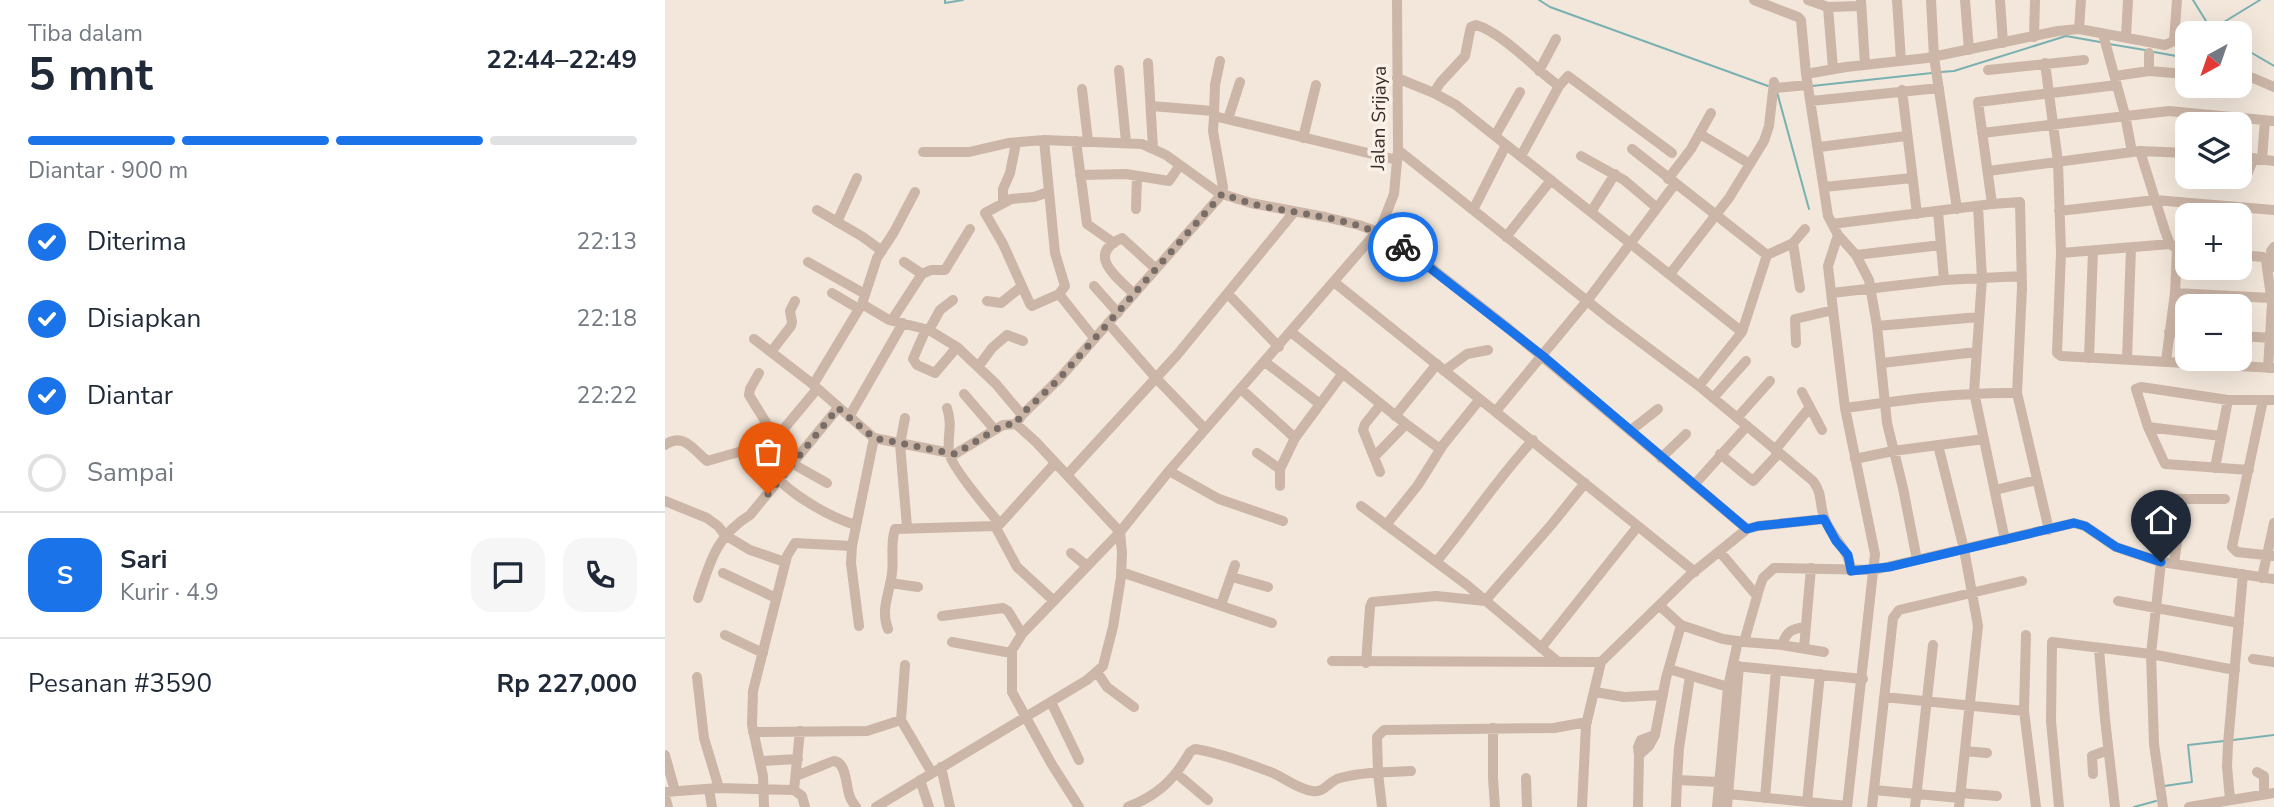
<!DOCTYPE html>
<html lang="id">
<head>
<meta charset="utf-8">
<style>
  :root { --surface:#fff; --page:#f6f6f7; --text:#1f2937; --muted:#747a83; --line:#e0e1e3; --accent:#1a73e8 }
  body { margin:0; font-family:"Nunito Sans",sans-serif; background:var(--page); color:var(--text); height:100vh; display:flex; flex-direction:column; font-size:26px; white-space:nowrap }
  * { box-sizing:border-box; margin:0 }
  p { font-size:23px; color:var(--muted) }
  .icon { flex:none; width:38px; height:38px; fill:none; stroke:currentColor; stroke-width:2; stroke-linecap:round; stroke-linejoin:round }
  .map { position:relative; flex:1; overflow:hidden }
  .panel { display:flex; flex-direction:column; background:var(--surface); width:665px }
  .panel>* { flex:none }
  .needle { width:46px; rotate:220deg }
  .tools { position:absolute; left:1510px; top:21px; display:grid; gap:14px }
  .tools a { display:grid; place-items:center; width:77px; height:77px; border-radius:14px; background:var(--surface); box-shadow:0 7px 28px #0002; font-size:35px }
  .pin { position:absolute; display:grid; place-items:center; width:60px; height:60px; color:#fff; margin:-72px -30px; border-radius:50% 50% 50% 0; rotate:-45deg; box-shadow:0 0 7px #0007 }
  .pin .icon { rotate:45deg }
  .courier { position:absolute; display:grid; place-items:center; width:70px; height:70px; margin:-35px; border:5px solid #1a73e8; border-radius:50%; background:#fff; color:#222; box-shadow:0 2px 9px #0007 }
  .summary em { font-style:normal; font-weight:700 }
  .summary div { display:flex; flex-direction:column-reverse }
  .summary { display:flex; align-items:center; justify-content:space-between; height:119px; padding:0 28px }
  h1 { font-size:46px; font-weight:700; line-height:52px }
  .bar { display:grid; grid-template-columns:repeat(4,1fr); gap:10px 7px; align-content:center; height:84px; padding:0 28px }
  .bar i { height:9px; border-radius:5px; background:var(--line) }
  .bar .active { background:var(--accent) }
  .bar p { grid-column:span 4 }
  .line { display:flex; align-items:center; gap:18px; padding:0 28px; border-top:2px solid var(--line) }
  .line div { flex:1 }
  .round { display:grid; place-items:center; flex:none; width:74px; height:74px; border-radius:21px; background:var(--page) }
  ol { padding:0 28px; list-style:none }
  li { display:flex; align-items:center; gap:21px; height:77px }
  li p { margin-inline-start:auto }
  li .icon { padding:7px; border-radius:50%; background:var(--accent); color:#fff; stroke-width:4 }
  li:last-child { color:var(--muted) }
  li i { width:38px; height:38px; border:4px solid var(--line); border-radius:50% }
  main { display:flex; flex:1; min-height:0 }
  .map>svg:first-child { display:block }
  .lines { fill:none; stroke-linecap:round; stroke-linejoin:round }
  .stream { stroke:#79b1b1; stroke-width:2 }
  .minor { stroke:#ccb6a7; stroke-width:10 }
  .done { stroke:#796d67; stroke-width:7; stroke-dasharray:0 12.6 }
  .route { stroke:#1a73e8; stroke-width:9 }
  .labels { text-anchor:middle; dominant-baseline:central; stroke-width:7; stroke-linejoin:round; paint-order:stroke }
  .street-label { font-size:19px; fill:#382c28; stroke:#faf1e8 }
</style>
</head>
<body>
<main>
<section class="panel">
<div class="summary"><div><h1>5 mnt</h1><p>Tiba dalam</p></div><em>22:44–22:49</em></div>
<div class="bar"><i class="active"></i><i class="active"></i><i class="active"></i><i></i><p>Diantar · 900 m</p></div>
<ol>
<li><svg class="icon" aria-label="check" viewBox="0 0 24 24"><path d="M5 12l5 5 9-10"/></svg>Diterima<p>22:13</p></li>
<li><svg class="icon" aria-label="check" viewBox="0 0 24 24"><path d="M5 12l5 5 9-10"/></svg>Disiapkan<p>22:18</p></li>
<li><svg class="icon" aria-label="check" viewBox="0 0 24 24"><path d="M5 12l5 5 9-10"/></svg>Diantar<p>22:22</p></li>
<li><i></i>Sampai</li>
</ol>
<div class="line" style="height:126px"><b class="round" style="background:var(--accent);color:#fff">S</b><div><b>Sari</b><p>Kurir · 4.9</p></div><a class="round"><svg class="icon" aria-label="chat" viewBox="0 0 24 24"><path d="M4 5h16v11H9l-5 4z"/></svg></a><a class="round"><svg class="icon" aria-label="phone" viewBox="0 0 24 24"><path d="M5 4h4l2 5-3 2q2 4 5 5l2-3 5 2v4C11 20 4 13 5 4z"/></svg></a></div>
<div class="line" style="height:91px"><div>Pesanan #3590</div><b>Rp 227,000</b></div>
</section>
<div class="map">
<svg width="1609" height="807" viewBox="0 0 1609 807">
  <rect width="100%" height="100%" fill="#f3e7db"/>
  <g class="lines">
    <path class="stream" d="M280,0V3L298,0
      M874,0L885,7L1103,86
      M1528,0L1546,29L1552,33
      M1541,33L1595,0
      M1444,44L1480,50
      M1575,46L1609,66
      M1489,52L1522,58
      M1276,72L1289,71L1401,36L1435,42
      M1147,86L1267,73
      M1112,92L1144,209
      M1568,740L1609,735
      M1499,786L1527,782L1523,745L1559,741
      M1469,807L1491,801"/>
    <path class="minor" d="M1089,0L1133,17L1136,20L1141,74L1163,216L1173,235L1191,255L1204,280L1212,326L1222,423L1238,488L1252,560
      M1143,0L1163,7L1196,6
      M1196,0L1200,65
      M1232,0L1236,61
      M1266,0L1269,57L1292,209
      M1300,0L1304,50
      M1335,0L1338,43
      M1163,7L1168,69
      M1414,29L1416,0
      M1438,34L1460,115L1467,152
      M1369,37L1370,0
      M1461,37L1463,0
      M1484,53V71
      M483,63L488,148
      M1380,63L1393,162L1396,253L1392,353L1396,356L1609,368
      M454,70L461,142
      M1323,70L1419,60
      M874,71L891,39
      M1141,74L1181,67L1262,58L1393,31L1414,29L1500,45L1509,41L1512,0
      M1450,76L1484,71L1522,74
      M1575,77L1588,78L1609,87
      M732,78L769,93L791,105L1077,332
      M1109,88L1143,85
      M417,89L423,141
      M1237,90L1252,214
      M769,93L775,83L800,56L805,31L806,27L811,25C838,33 870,69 894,86
      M1146,101L1274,88
      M486,106L548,111
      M549,115L550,85L555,61
      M563,119L575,82
      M1317,133L1504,111L1609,121
      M1035,134L1085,164
      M830,136L855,92
      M638,138L651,85
      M379,140L390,253L400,286L394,294
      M411,141L422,224L449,243
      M1154,147L1241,136
      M967,149L1102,255L1077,332L1034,386
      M733,150L946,320L1034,386L1148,481C1158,494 1154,503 1159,517C1166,538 1185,549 1186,571
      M1475,151L1500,231L1505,244L1512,249L1510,293L1501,361
      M258,152H304L343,143L379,140L477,144L501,155L554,193L586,203L660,217L694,225L713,232L756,260L843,328L1082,529
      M856,156L894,86L903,76L1007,153
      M916,156L959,180L991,207
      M1575,157L1609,161
      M1597,159L1600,120
      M1323,171L1475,151L1522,153
      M1575,171L1583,172L1589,158
      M415,175L461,174L504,181L515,165
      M1003,179L1026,149L1046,113
      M1159,187L1247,178
      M250,192L229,232L212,258L197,304L224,320L264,330L292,347L331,384L357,415
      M383,192L369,197L346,199L320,213L338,244L365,304L367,306L394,294L429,338
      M338,202V189L345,173L351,143
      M1327,204L1313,102L1452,85
      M1313,206L1317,278L1309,392L1340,540
      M471,209L472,176
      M152,210L198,237L217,251
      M808,210L841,145
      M1273,211L1279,280
      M1394,211L1490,200L1609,210
      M926,212L950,174
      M172,222L192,178
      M1167,224L1327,204L1355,202L1357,288L1352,393L1384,530
      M1173,235L1163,266L1168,310L1180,408L1210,554L1182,807
      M841,237L886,180
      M1128,243L1135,288
      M1609,247L1606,251L1609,267
      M1512,249L1522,250
      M1396,253L1505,244
      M1102,255L1128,243L1140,229
      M1191,255L1276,245
      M1575,255L1598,257L1601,260L1607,304L1603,368
      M143,262L200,294
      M239,262L257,274
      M1005,274L1064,198L1099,141L1104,126L1109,82
      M669,282L1030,572
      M429,286L453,313
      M167,293L194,309
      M1167,293L1279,280L1357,276
      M1510,293L1606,298
      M469,294C452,277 420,255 457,238L491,269
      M563,294L614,347
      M322,301L336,303L356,287
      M227,320L257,274L266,270H280L305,229
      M443,323L490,377L540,429
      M1212,326L1314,317
      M261,329L248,359L252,365L270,373L292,347
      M264,330L275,310L288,300
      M626,332L741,424L775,449
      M1504,332L1522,333
      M1575,336L1607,338
      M89,339L145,382L209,438L290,454L338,425L351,424L371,442L455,532L357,634L347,650V692L386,763L414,807
      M1131,343L1130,319L1168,310
      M106,352L126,326L127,322L125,311L130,301
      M1424,358L1428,251
      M1462,359L1466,248
      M600,362L655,404
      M1217,363L1311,352
      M313,367L327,348L342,335L358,341
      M779,371L802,354L823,350
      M94,373L85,389L84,395L110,437
      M148,385L197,304
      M576,389L630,438
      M1137,392L1157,430
      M299,394L330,430
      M1048,398L1081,361
      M1598,400L1567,547L1572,552L1609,556
      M282,408C288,426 282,436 284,452C285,466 324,511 335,524
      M1180,408C1239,400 1292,392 1352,393
      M831,411L922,301L1010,184
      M730,416L772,364
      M184,417L238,323
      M240,418L235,444L242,527
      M1072,418L1105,381
      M351,424L357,415L394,379L557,194L558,187L548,131L549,116L732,160
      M1483,427L1556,436
      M965,431L993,409
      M0,445C18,432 28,449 42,461L102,444L117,431L152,389
      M1273,445L1299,549L1313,626L1294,807
      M1110,450L1145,407
      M592,453L615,469
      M1055,454L1088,481L1114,453
      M710,456L741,424
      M996,458L1021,434
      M1190,459L1228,451L1319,439
      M128,464L162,483
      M1550,468L1563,400
      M1584,470L1500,464L1483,427L1471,389L1476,387L1563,400H1609
      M504,471L554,499L618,521
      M715,472L698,430L700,424L716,404
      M402,475L512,355L629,212
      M115,481C133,498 166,518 191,525
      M1029,485L1082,426
      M615,486V469L630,438L678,373
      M1330,490L1372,480
      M1492,498L1518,499
      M0,501L42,518L53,526L60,535L85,550L120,562
      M696,506L802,585L892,661
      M721,525L753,485L778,445L815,399
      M330,526L352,567L389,601
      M1055,552L1092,596
      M406,553L422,566
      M771,562C804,522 833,478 868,440
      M1496,562L1486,654L1489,744L1498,807
      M1509,564L1518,499H1560
      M456,572L607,623
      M58,573L111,598
      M567,577L603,587
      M1597,578L1609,523
      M225,583L253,587
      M33,598C45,562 51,536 85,515L173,408
      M1453,601L1574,623
      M556,605L570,565
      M995,606L1016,625L1058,639L1079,642L1095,586L1098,578L1109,568L1209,570L1409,523L1420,526L1451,547L1496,562L1609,579
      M277,616L338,608L343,611L357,634
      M194,626L186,563L187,546L209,438
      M223,629C215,610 225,592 227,573C229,558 225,544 230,529L330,526L335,524L390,463
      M60,635L98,653
      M1361,635L1359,711L1371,807
      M287,642L346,653
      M1079,642L1117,645L1159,652
      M1117,645C1122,631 1126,629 1140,627
      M876,648L973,526
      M1139,648L1146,568
      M1434,649L1440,719L1450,807
      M1588,659L1609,662
      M667,661L936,662
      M701,663L705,607L707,602L771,596L820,601L887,524L920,483
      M1070,666L1198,679
      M1004,669L1063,687L1052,807
      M432,672L442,687L469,707
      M1025,676L1014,748L1012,780L1054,782
      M32,677L39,738L54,788
      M1063,687L1073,641
      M930,692L959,697L998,695
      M1219,697L1359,711
      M386,702L414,760
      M236,720L240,665
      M828,728V778L830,807
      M88,732L202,731L236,720L267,773
      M1300,751L1322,753
      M0,755L10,791
      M974,755L973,747L976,740L990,735
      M95,761L133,759
      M276,767L285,807
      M1592,772L1599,776V794
      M511,773L543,800
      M1428,774L1427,756L1443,750
      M131,776C137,774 167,761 169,761C182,762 181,789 185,797C186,801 189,804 191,807
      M861,778L862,807
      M255,780L264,807
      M44,789L47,807
      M129,790L135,731
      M1209,790L1295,798
      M0,792L54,788L129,790L137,796L140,807
      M1295,793L1332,796
      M1064,794L1182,806
      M0,796L3,807
      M1100,798L1111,670
      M1565,800L1562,766L1563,744L1578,574
      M1142,802L1155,674
      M99,807L98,776L87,725L88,691L122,556L130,543L187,546
      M211,807L422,680L438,666L448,627L456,577L457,553L455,532L504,471L716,227L729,194L733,150L732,0
      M463,807C493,795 509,780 525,752L530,749C555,753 584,764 608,773C621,779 633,789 647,791C661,793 663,781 675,778C698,772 722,772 746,771
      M717,807L713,773L712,737L719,730L889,728L922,722
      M917,807L921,725L936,662L1025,575L1082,529L1093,526L1159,519
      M973,807L974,755L984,746L990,735L1001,678L1016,625
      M1011,807L1012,780
      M1062,807L1074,666
      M1207,807L1228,618L1234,610L1357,581
      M1250,807L1268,645
      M1394,807L1386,721L1387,642L1486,654L1570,670
      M1524,807L1609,793"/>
  </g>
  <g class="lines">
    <path class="done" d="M103,494L173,408L209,438L290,454L338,425L351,424L356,415L394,379L557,194C567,197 578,201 588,204C639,216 693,216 738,247"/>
    <path class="route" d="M738,247L878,356L1082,529L1093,526L1159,519L1171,541L1183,555L1186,571L1224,567L1409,523L1420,526L1451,547L1496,562"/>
  </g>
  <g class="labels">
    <g class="street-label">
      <text transform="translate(714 118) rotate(-89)">Jalan Srijaya</text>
    </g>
  </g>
</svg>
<div class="tools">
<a><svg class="needle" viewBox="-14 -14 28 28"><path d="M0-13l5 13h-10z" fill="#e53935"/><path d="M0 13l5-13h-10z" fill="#747a83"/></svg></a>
<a><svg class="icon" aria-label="layers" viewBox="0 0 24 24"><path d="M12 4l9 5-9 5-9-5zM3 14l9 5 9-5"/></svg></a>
<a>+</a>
<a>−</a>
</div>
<div class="pin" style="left:103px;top:494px;background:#ea580c"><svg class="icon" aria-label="bag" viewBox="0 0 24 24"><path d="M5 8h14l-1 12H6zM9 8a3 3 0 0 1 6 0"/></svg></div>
<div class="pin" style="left:1496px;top:562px;background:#1f2937"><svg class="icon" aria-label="home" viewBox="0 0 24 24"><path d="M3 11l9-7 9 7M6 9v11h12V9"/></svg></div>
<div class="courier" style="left:738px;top:247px"><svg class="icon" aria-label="bike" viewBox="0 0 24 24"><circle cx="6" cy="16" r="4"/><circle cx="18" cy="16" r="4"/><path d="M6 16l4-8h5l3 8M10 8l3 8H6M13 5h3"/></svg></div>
</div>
</main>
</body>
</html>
